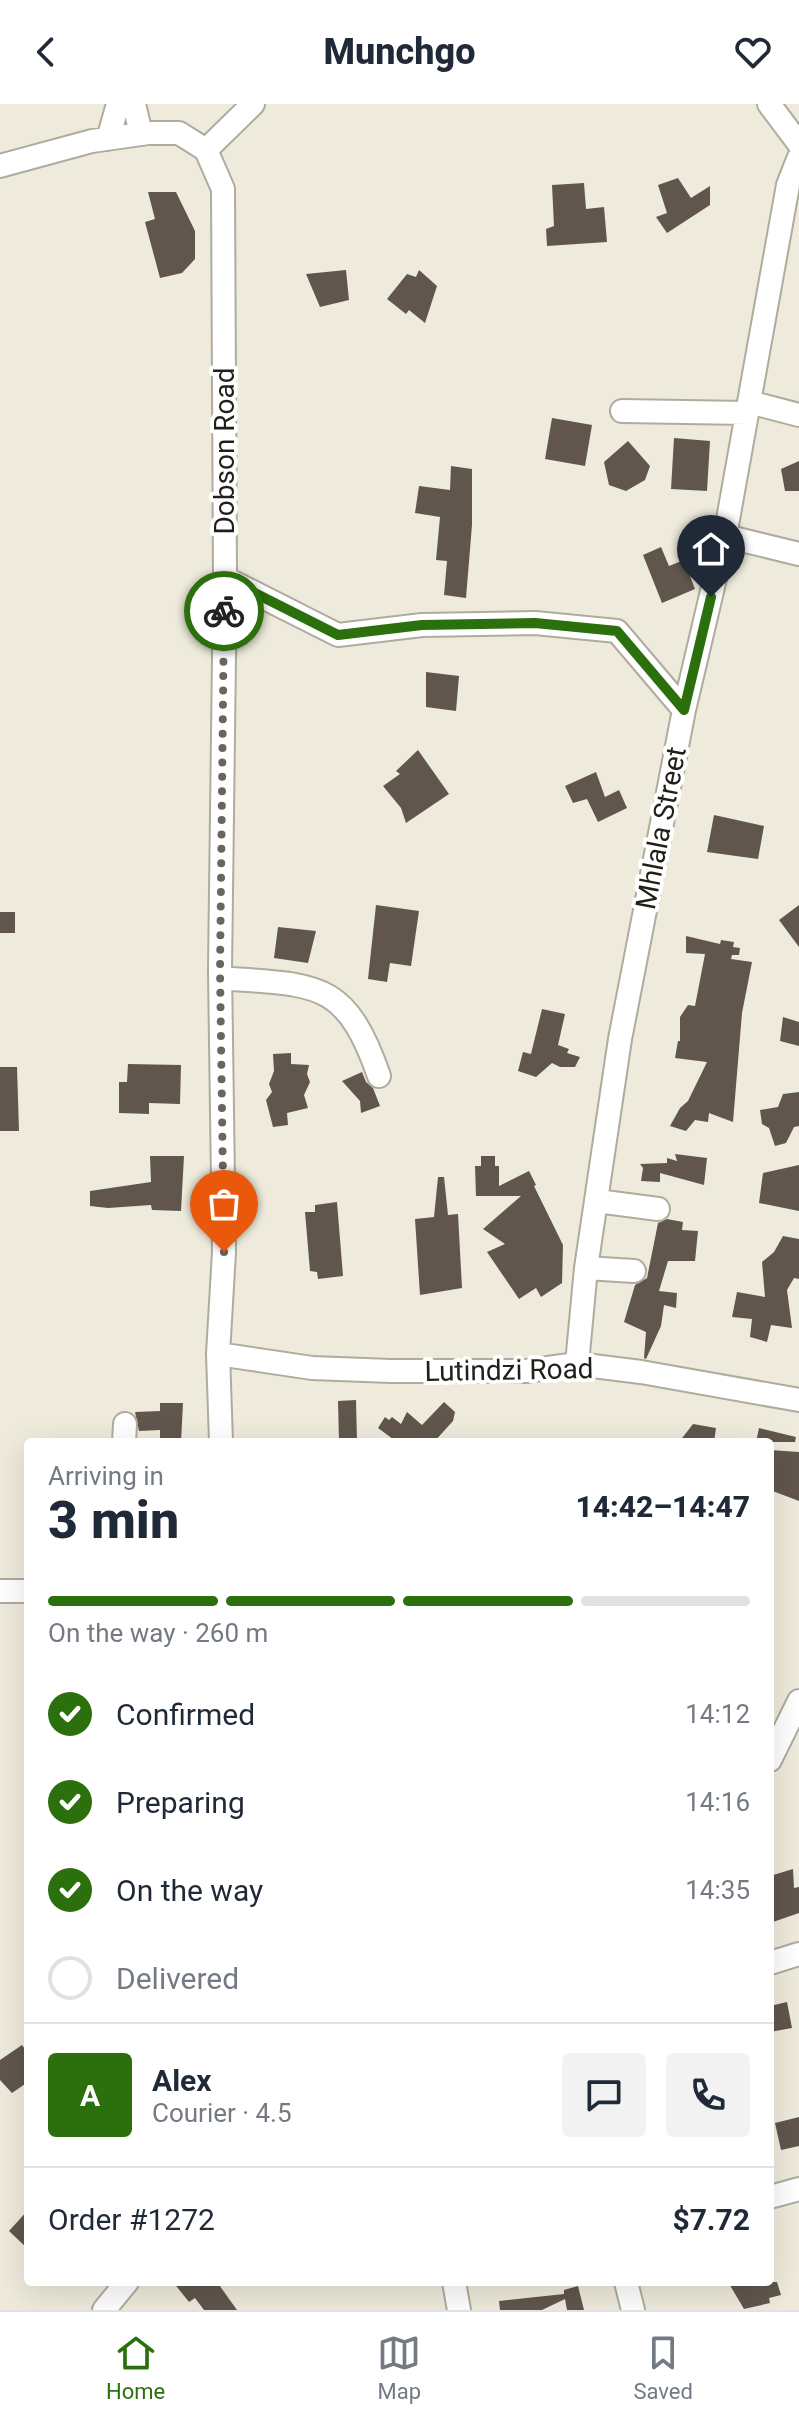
<!DOCTYPE html>
<html lang="en">
<head>
<meta charset="utf-8">
<style>
  :root { --surface:#fff; --page:#f2f2f3; --text:#1f2937; --muted:#747a83; --line:#e0e1e3; --accent:#2c700d }
  body { margin:0; font-family:Roboto,sans-serif; background:var(--page); color:var(--text); height:100vh; display:flex; flex-direction:column; font-size:30px; white-space:nowrap }
  * { box-sizing:border-box; margin:0 }
  p { font-size:26px; color:var(--muted) }
  .icon { flex:none; width:44px; height:44px; fill:none; stroke:currentColor; stroke-width:2; stroke-linecap:round; stroke-linejoin:round }
  .map { position:relative; flex:1; overflow:hidden }
  .side { position:absolute; left:24px; top:1334px; width:750px; height:848px; display:flex; flex-direction:column; background:var(--surface); border-radius:8px; box-shadow:0 8px 32px #0002 }
  .side>* { flex:none }
  .pin { position:absolute; display:grid; place-items:center; width:68px; height:68px; color:#fff; margin:-82px -34px; border-radius:50% 50% 50% 0; rotate:-45deg; box-shadow:0 0 8px #0007 }
  .pin .icon { rotate:45deg }
  .courier { position:absolute; display:grid; place-items:center; width:80px; height:80px; margin:-40px; border:6px solid #2c700d; border-radius:50%; background:#fff; color:#222; box-shadow:0 2px 10px #0007 }
  .overview em { font-style:normal; font-weight:800 }
  .overview div { display:flex; flex-direction:column-reverse }
  .overview { display:flex; align-items:center; justify-content:space-between; height:136px; padding:0 24px }
  h1 { font-size:52px; font-weight:800; line-height:60px }
  .bar { display:grid; grid-template-columns:repeat(4,1fr); gap:12px 8px; align-content:center; height:96px; padding:0 24px }
  .bar i { height:10px; border-radius:6px; background:var(--line) }
  .bar .selected { background:var(--accent) }
  .bar p { grid-column:span 4 }
  .line { display:flex; align-items:center; gap:20px; padding:0 24px; border-top:2px solid var(--line) }
  .line div { flex:1 }
  .round { display:grid; place-items:center; flex:none; width:84px; height:84px; border-radius:8px; background:var(--page) }
  ol { padding:0 24px; list-style:none }
  li { display:flex; align-items:center; gap:24px; height:88px }
  li p { margin-inline-start:auto }
  li .icon { padding:8px; border-radius:50%; background:var(--accent); color:#fff; stroke-width:4 }
  li:last-child { color:var(--muted) }
  li i { width:44px; height:44px; border:4px solid var(--line); border-radius:50% }
  header { display:flex; justify-content:space-between; align-items:center; height:104px; padding:0 24px; background:var(--surface); font-size:36px; font-weight:800 }
  .tab-bar { display:flex; justify-content:space-around; align-items:center; height:112px; border-top:2px solid var(--line); background:var(--surface); font-size:22px; color:var(--muted) }
  .tab-bar a { display:grid; justify-items:center; gap:4px }
  .tab-bar .selected { color:var(--accent) }
  .map>svg:first-child { display:block }
  .building { fill:#60564d }
  .lines { fill:none; stroke-linecap:round; stroke-linejoin:round }
  .minor-casing { stroke:#afac9e; stroke-width:26 }
  .minor { stroke:#fff; stroke-width:22 }
  .done { stroke:#69665e; stroke-width:8; stroke-dasharray:0 14.4 }
  .route { stroke:#2c700d; stroke-width:10 }
  .labels { text-anchor:middle; dominant-baseline:central; stroke-width:8; stroke-linejoin:round; paint-order:stroke }
  .street-label { font-size:28px; fill:#211f1a; stroke:#fff }
</style>
</head>
<body>
<header><svg class="icon" aria-label="back" viewBox="0 0 24 24"><path d="M15 5l-7 7 7 7"/></svg>Munchgo<svg class="icon" aria-label="heart" viewBox="0 0 24 24"><path d="M12 20l-8-8c-3-5 5-10 8-4 3-6 11-1 8 4z"/></svg></header>
<div class="map">
<svg width="799" height="2206" viewBox="0 0 799 2206">
  <rect width="100%" height="100%" fill="#eeebdc"/>
  <path class="building" d="M678,74L691,94L710,82V101L667,129L656,113L667,109L658,81Z
    M584,79L586,105L604,103L607,138L547,142L546,125L554,122L552,81Z
    M148,88H176L195,127V155L182,169L160,174L145,118L155,115Z
    M346,166L349,196L320,203L306,170Z
    M419,166L437,182L425,219L409,206L406,210L387,195L407,170L416,173Z
    M552,314L592,321L585,362L545,355Z
    M674,334L710,337L707,387L671,385Z
    M628,337L650,362L645,376L626,387L609,381L604,358Z
    M799,357V387H785L781,365Z
    M451,362L472,365V421L466,494L444,491L447,457L436,456L440,413L415,409L419,382L450,386Z
    M661,443L669,462L684,456L695,485L662,499L643,451Z
    M426,568L459,572L456,607L426,603Z
    M418,646L449,690L406,719L401,704L383,682L400,670L396,667Z
    M596,668L605,693L619,686L627,704L598,718L587,695L573,699L565,682Z
    M714,711L764,722L758,755L707,748Z
    M376,801L419,807L411,862L390,859L387,878L368,875Z
    M799,801V843L779,816Z
    M0,808H15V829H0Z
    M278,823L316,827L308,859L274,854Z
    M686,832L720,840L721,836L734,838L733,843L740,844L739,851H732L731,855L752,858L742,909L733,1018L709,1009L708,1018L695,1016L686,1027L670,1022L680,1004L688,997L707,958L675,954L678,937H680V913L688,901L695,902L705,850L686,849Z
    M542,905L565,910L558,941L569,945L567,949L580,953L575,963H560L552,959L536,973L518,967L523,948L531,950Z
    M783,913L799,918V942L780,937Z
    M291,949V960L309,961L307,970L310,978L304,991L308,1004L287,1009L288,1021L273,1023L266,996L272,988L269,980L274,967L273,950Z
    M128,960L181,961L180,1000L149,999V1010L119,1009V978H127Z
    M0,963H17L19,1027H0Z
    M362,968L366,978L373,984L380,1002L361,1009L360,997L342,977Z
    M799,988V1022L794,1023L786,1039L775,1042L769,1024L762,1020L760,1006L778,1003L783,990Z
    M675,1050L707,1054L704,1081L660,1069V1078L641,1077L643,1064L640,1060L667,1059V1054L677,1057Z
    M150,1052H184L181,1107L152,1106L151,1101L108,1104L90,1102V1087L151,1078Z
    M481,1052H495V1062H499V1082L529,1067L536,1081L534,1082L563,1141L562,1179L541,1193L536,1184L519,1195L487,1148L505,1140L483,1125L521,1092H476L475,1062H481Z
    M799,1061V1107L759,1099L763,1069Z
    M438,1073H444L448,1111L458,1110L462,1184L420,1191L415,1115L434,1113Z
    M337,1098L343,1172L318,1175L317,1168L310,1167L305,1108H315V1101Z
    M667,1115L683,1118L682,1126L698,1127L695,1157H668L659,1187L677,1189L676,1204L664,1201L661,1222L646,1255L644,1254L646,1228L624,1218L635,1181L647,1174L658,1119Z
    M783,1132L799,1135V1175L794,1174L787,1186L792,1224L771,1221L767,1238L750,1233L752,1215L732,1213L737,1188L765,1193L762,1158L774,1148Z
    M356,1296L357,1337L339,1338L338,1297Z
    M444,1298L455,1308L453,1317L434,1338H397L378,1324L385,1313L389,1316L392,1313L401,1320L407,1308L422,1321Z
    M160,1299H183L181,1338H160V1326L139,1327L135,1308L160,1307Z
    M693,1320L716,1324L714,1338H679Z
    M759,1324L796,1333L795,1338H756Z
    M770,1346L799,1348V1397L770,1386Z
    M793,1765L794,1784L799,1783V1809L770,1819V1772Z
    M787,1898L792,1924L770,1928V1902Z
    M22,1941L28,1949V1978L12,1989L0,1976V1956Z
    M799,2013V2042L781,2046L775,2019Z
    M28,2106V2145L9,2127Z
    M173,2178H217L237,2206H204L195,2194L189,2198Z
    M728,2178H777L781,2191L769,2194L770,2199L744,2205Z
    M578,2182L584,2206H567L565,2195L542,2206H500L499,2197L564,2190V2186Z"/>
  <g class="lines">
    <g class="minor-casing">
      <path id="minor" d="M134,0L141,30
        M769,0L799,40
        M108,35L118,0
        M206,46L253,0
        M0,62L92,37L148,29H179L206,46L223,85L225,474L220,866L224,1148L218,1250L221,1338
        M749,298L799,311
        M622,307L747,309
        M725,432L799,450
        M225,474L338,531L422,521L535,519L617,527L684,606
        M220,874C314,882 345,873 379,972
        M597,1097L658,1105
        M586,1164L634,1167
        M218,1250L312,1264L391,1267H526L577,1260L641,1268L799,1296
        M577,1260L586,1164L620,935L684,606L725,432L788,81L799,53
        M124,1338L125,1320
        M0,1487H28
        M770,1656L799,1597
        M770,1859L799,1850
        M770,2093L799,2085
        M454,2178L459,2206
        M626,2178L633,2206
        M104,2206L127,2178"/>
    </g>
    <use href="#minor" class="minor"/>
  </g>
  <g class="lines">
    <path class="done" d="M224,1148L220,866L224,507"/>
    <path class="route" d="M224,507L225,474L338,531L422,521L535,519L617,527L684,606L711,493"/>
  </g>
  <g class="labels">
    <g class="street-label">
      <text transform="translate(224 347) rotate(-90)">Dobson Road</text>
      <text transform="translate(661 724) rotate(-79)">Mhlala Street</text>
      <text transform="translate(509 1266) rotate(-1)">Lutindzi Road</text>
    </g>
  </g>
</svg>
<div class="pin" style="left:224px;top:1148px;background:#ea580c"><svg class="icon" aria-label="bag" viewBox="0 0 24 24"><path d="M5 8h14l-1 12H6zM9 8a3 3 0 0 1 6 0"/></svg></div>
<div class="pin" style="left:711px;top:493px;background:#1f2937"><svg class="icon" aria-label="home" viewBox="0 0 24 24"><path d="M3 11l9-7 9 7M6 9v11h12V9"/></svg></div>
<div class="courier" style="left:224px;top:507px"><svg class="icon" aria-label="bike" viewBox="0 0 24 24"><circle cx="6" cy="16" r="4"/><circle cx="18" cy="16" r="4"/><path d="M6 16l4-8h5l3 8M10 8l3 8H6M13 5h3"/></svg></div>
<section class="side">
<div class="overview"><div><h1>3 min</h1><p>Arriving in</p></div><em>14:42–14:47</em></div>
<div class="bar"><i class="selected"></i><i class="selected"></i><i class="selected"></i><i></i><p>On the way · 260 m</p></div>
<ol>
<li><svg class="icon" aria-label="check" viewBox="0 0 24 24"><path d="M5 12l5 5 9-10"/></svg>Confirmed<p>14:12</p></li>
<li><svg class="icon" aria-label="check" viewBox="0 0 24 24"><path d="M5 12l5 5 9-10"/></svg>Preparing<p>14:16</p></li>
<li><svg class="icon" aria-label="check" viewBox="0 0 24 24"><path d="M5 12l5 5 9-10"/></svg>On the way<p>14:35</p></li>
<li><i></i>Delivered</li>
</ol>
<div class="line" style="height:144px"><b class="round" style="background:var(--accent);color:#fff">A</b><div><b>Alex</b><p>Courier · 4.5</p></div><a class="round"><svg class="icon" aria-label="chat" viewBox="0 0 24 24"><path d="M4 5h16v11H9l-5 4z"/></svg></a><a class="round"><svg class="icon" aria-label="phone" viewBox="0 0 24 24"><path d="M5 4h4l2 5-3 2q2 4 5 5l2-3 5 2v4C11 20 4 13 5 4z"/></svg></a></div>
<div class="line" style="height:104px"><div>Order #1272</div><b>$7.72</b></div>
</section>
</div>
<nav class="tab-bar">
<a class="selected"><svg class="icon" aria-label="home" viewBox="0 0 24 24"><path d="M3 11l9-7 9 7M6 9v11h12V9"/></svg>Home</a>
<a><svg class="icon" aria-label="map" viewBox="0 0 24 24"><path d="M3 6l6-2 6 2 6-2v14l-6 2-6-2-6 2zM9 4v14M15 6v14"/></svg>Map</a>
<a><svg class="icon" aria-label="saved" viewBox="0 0 24 24"><path d="M7 4h10v16l-5-4-5 4z"/></svg>Saved</a>
</nav>
</body>
</html>
